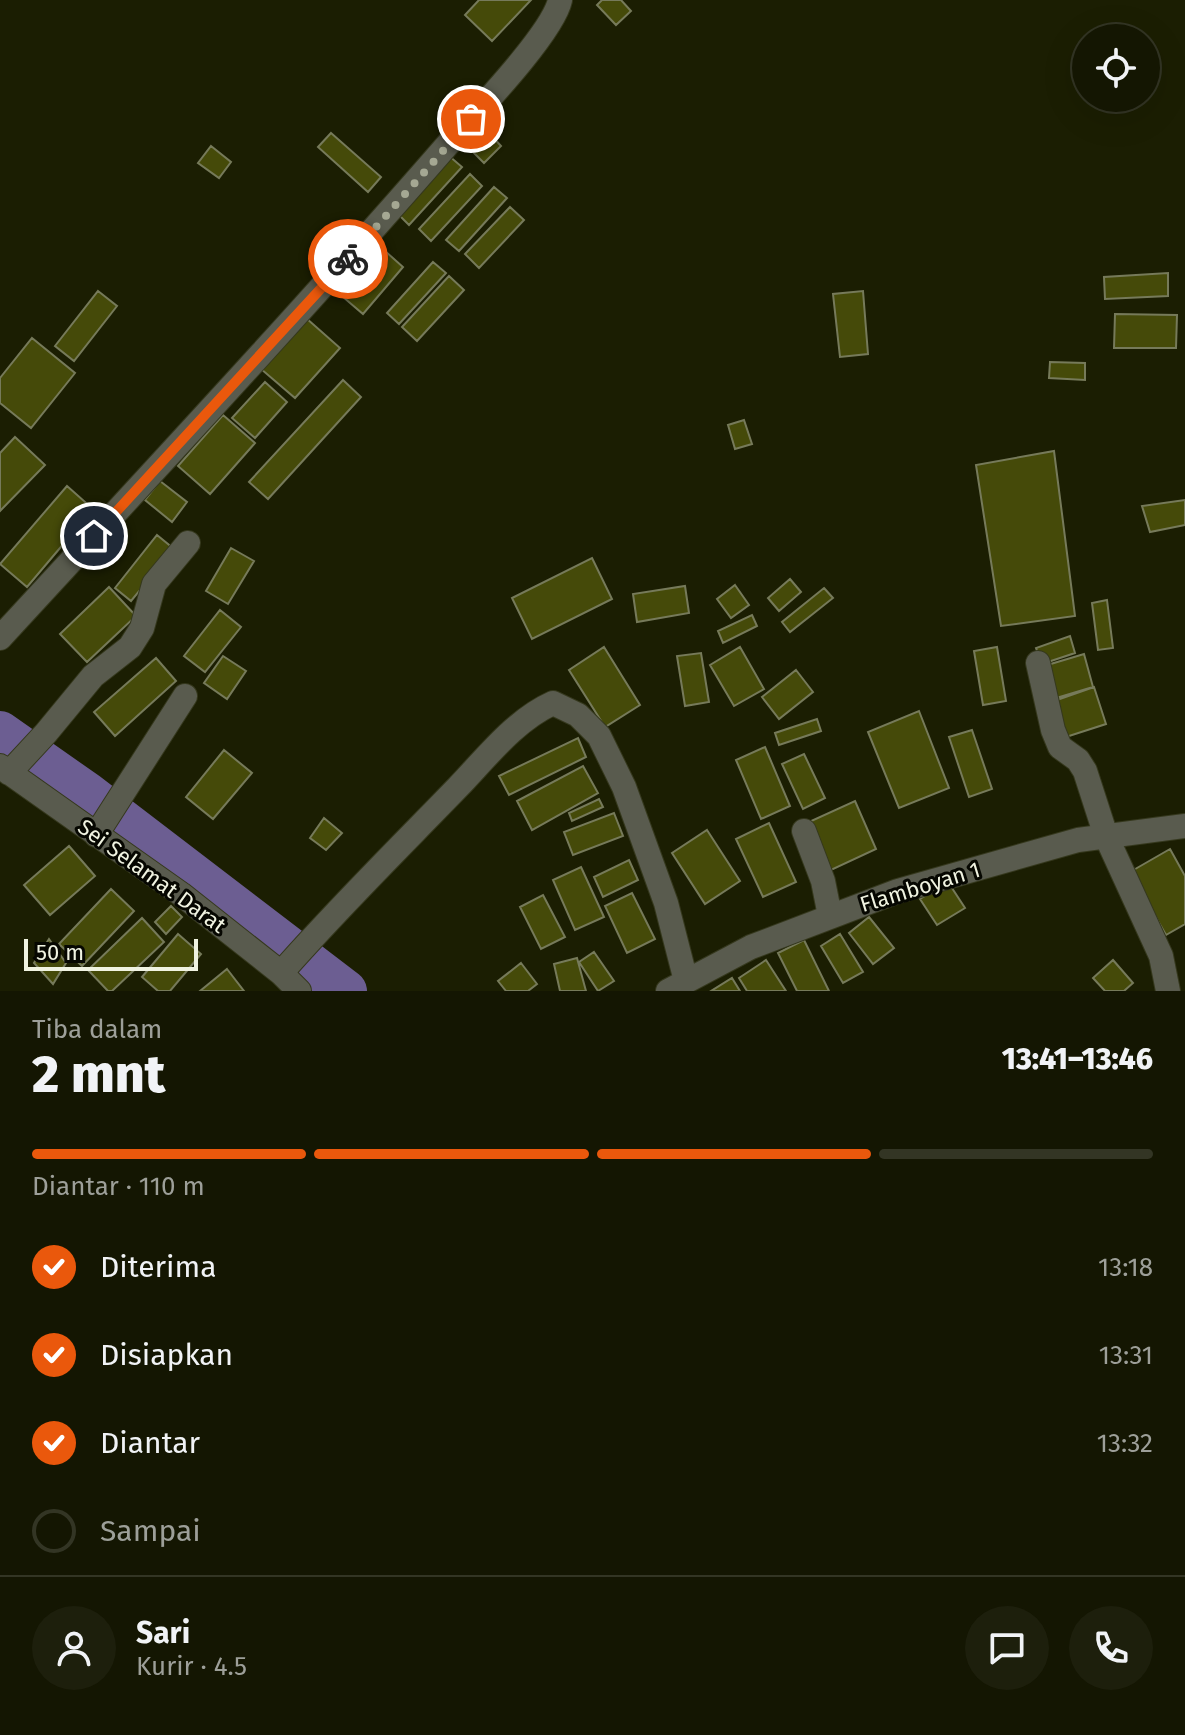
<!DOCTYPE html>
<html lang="id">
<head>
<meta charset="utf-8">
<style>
  :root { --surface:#141602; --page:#1d1f0c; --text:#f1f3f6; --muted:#9d9f99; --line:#333524; --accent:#ea580c }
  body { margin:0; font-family:"Fira Sans",sans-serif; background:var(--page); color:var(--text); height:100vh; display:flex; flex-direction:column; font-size:30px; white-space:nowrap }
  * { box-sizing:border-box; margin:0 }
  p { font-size:26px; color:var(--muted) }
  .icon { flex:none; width:44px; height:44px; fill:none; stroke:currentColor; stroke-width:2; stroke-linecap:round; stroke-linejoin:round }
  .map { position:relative; height:991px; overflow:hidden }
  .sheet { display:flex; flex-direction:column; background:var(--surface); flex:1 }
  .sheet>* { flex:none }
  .tools { position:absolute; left:1072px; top:24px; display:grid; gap:16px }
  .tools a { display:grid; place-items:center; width:88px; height:88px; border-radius:50%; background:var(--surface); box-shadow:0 8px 32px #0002,0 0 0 2px var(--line); font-size:40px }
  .scale { position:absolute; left:24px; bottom:20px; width:174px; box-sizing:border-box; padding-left:8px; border:4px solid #f0f3e1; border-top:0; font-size:22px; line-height:28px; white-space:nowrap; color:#f0f3e1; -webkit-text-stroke:6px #060701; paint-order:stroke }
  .pin { position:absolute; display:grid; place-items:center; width:68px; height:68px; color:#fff; margin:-34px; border:4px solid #fff; border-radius:50%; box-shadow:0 2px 8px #0007 }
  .courier { position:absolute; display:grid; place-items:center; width:80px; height:80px; margin:-40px; border:6px solid #ea580c; border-radius:50%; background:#fff; color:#222; box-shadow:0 2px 10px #0007 }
  .overview em { font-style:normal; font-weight:800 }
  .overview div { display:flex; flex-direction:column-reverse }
  .overview { display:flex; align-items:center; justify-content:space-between; height:136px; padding:0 32px }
  h1 { font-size:52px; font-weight:800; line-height:60px }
  .bar { display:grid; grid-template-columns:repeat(4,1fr); gap:12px 8px; align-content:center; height:96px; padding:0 32px }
  .bar i { height:10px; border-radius:6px; background:var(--line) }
  .bar .current { background:var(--accent) }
  .bar p { grid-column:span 4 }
  .line { display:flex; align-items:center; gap:20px; padding:0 32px; border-top:2px solid var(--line) }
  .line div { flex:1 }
  .round { display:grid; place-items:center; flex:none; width:84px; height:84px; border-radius:42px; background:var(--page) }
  ol { padding:0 32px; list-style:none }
  li { display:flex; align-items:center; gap:24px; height:88px }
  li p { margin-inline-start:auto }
  li .icon { padding:8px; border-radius:50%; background:var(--accent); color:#fff; stroke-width:4 }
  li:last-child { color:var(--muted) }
  li i { width:44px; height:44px; border:4px solid var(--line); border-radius:50% }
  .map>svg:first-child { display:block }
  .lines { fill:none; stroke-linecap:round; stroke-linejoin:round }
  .river { stroke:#6c5e92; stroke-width:42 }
  .building { fill:#454a09; stroke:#767a5a; stroke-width:2 }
  .minor-casing { stroke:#35381d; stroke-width:26 }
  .minor { stroke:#595b4e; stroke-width:24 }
  .done { stroke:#a5a893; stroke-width:8; stroke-dasharray:0 14.4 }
  .route { stroke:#ea580c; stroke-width:10 }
  .labels { text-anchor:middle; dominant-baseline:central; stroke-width:6; stroke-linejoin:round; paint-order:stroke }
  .street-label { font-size:22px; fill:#f0f3e1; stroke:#060701 }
</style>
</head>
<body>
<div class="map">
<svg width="1185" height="991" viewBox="0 0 1185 991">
  <rect width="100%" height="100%" fill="#1b1e02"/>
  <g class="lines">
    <path class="river" d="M0,732L87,793L346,991"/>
  </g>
  <path class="building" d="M479,0H531L492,41L465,15Z
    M602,0H621L631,11L616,25L597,5Z
    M331,133L381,177L368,192L318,147Z
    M492,136L501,146L484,163L474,153Z
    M211,146L231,162L219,178L198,163Z
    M448,155L462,167L409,225L396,212Z
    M470,174L482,186L431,241L419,229Z
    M494,187L507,198L459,251L446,240Z
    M510,207L524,220L479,268L465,254Z
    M376,243L403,267L363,314L336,291Z
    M433,262L446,273L399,324L387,313Z
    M1168,273V296L1105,299L1104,277Z
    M449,276L464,290L417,341L402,327Z
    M98,291L117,306L74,361L55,346Z
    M863,291L868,354L840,357L833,294Z
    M1115,314L1177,315L1176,348H1114Z
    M306,318L340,348L295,398L261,369Z
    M32,338L75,373L31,428L0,403V378Z
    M1050,362L1085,363V380L1049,378Z
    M343,380L361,397L268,499L249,482Z
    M265,382L287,402L255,438L232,418Z
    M223,415L255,443L210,494L178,466Z
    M744,420L752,444L735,449L728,425Z
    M15,437L45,465L0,511V453Z
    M1054,451L1075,616L1001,626L976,465Z
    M160,481L187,502L172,522L145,500Z
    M67,486L93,509L27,587L0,564Z
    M1185,500V525L1150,532L1142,506Z
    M157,535L174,549L131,601L115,588Z
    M231,548L254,561L228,604L206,591Z
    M592,558L612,599L532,639L512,598Z
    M790,579L801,592L779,611L768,598Z
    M735,585L749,605L731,618L717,599Z
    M685,586L689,613L637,622L633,594Z
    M109,587L136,616L87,662L60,634Z
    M824,588L833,598L790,632L782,622Z
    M1107,600L1113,648L1098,650L1092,603Z
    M220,610L241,627L205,672L184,656Z
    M752,615L757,626L723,643L718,631Z
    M1070,636L1075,653L1042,664L1036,648Z
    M604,647L640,705L605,727L569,670Z
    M740,647L764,689L734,706L710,665Z
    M997,647L1006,701L983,705L974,651Z
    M701,653L709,702L685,706L677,656Z
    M1084,654L1093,687L1053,699L1044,666Z
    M223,656L246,671L227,699L204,683Z
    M156,658L176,681L115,736L94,712Z
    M796,670L813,692L779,719L762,697Z
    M1094,687L1106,724L1066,737L1054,701Z
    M919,711L949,788L899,808L868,732Z
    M817,719L821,731L779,745L775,733Z
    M972,730L992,789L969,797L949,737Z
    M578,738L586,757L509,795L499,776Z
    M765,747L790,806L761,819L736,760Z
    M224,750L252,773L213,819L186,797Z
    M804,754L825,798L803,809L782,764Z
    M583,766L598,793L532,830L517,801Z
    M599,799L603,807L572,821L569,813Z
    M855,801L876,849L831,870L809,822Z
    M614,813L623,836L573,855L564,832Z
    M324,818L342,833L326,850L310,838Z
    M769,823L796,882L763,897L736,839Z
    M707,830L740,881L705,904L672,853Z
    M69,846L95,876L50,915L24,885Z
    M1170,849L1185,876V924L1166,935L1130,872Z
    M629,860L638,880L603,897L594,877Z
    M581,867L604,917L575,930L553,880Z
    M948,882L965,908L937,925L920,899Z
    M111,889L134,911L82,966L59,944Z
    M632,893L655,939L627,953L605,906Z
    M543,895L565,937L541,949L520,907Z
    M171,906L182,917L166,934L155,922Z
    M869,917L894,948L873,964L849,933Z
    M142,918L164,942L112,991H108L88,970Z
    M178,934L201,954L170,991H158L142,977Z
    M840,934L863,972L843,983L821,946Z
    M49,939L66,963L53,984L34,963Z
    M804,940L829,991H797L778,953Z
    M594,952L614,981L598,991L579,962Z
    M577,958L586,991H560L554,964Z
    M766,960L786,991H747L739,978Z
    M1113,960L1133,983L1124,991H1105L1093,978Z
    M521,963L537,984L528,991H506L498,981Z
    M227,969L244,991H200Z
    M732,978L740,991H711Z"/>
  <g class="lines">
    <g class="minor-casing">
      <path id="minor" d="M0,638C151,474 303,311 449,143C475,114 553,33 560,0
        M1038,663L1053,730L1060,747L1078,760L1085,771L1106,836L1161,956L1168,991
        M0,766L181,894L281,973L299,991
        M9,773L46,733L93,676L130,647L142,628L154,584L188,543
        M804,831L823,881L830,916
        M96,835L185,696
        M281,973C337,909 398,849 458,787C486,758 515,720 553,703L578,715L599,736L624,787L666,903L686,981
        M668,991L751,947L898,891L1078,840L1185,826"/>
    </g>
    <use href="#minor" class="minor"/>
  </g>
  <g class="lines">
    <path class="done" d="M348,259L471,119"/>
    <path class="route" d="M94,536L348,259"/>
  </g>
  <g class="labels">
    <g class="street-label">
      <text transform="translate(152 876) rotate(36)">Sei Selamat Darat</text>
      <text transform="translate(920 887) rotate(-17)">Flamboyan 1</text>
    </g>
  </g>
</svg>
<div class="tools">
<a><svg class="icon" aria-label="locate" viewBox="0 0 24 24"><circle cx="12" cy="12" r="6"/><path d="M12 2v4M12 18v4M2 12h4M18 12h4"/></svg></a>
</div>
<div class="scale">50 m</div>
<div class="pin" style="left:471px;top:119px;background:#ea580c"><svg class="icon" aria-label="bag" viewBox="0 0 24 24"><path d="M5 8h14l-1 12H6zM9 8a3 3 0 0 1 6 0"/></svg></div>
<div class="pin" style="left:94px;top:536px;background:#1f2937"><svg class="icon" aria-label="home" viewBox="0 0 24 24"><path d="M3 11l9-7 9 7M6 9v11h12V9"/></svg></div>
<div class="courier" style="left:348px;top:259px"><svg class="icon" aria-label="bike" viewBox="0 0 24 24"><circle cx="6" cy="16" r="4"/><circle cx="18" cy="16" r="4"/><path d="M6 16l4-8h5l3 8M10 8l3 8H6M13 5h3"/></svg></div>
</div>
<section class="sheet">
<div class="overview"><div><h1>2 mnt</h1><p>Tiba dalam</p></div><em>13:41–13:46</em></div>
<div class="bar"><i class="current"></i><i class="current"></i><i class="current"></i><i></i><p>Diantar · 110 m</p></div>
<ol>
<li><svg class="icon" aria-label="check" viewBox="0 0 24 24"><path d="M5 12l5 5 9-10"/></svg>Diterima<p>13:18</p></li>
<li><svg class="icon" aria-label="check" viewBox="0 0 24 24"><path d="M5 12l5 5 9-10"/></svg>Disiapkan<p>13:31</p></li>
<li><svg class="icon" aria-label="check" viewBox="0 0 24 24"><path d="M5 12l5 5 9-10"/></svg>Diantar<p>13:32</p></li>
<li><i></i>Sampai</li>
</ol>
<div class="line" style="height:144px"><a class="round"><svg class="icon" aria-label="person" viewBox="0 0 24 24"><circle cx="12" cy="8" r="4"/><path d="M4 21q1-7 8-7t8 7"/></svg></a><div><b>Sari</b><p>Kurir · 4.5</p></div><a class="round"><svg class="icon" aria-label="chat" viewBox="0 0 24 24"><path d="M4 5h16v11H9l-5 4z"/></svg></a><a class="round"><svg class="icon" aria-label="phone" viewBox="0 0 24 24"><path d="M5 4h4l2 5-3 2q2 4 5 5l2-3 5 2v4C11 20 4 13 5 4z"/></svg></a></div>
</section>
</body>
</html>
